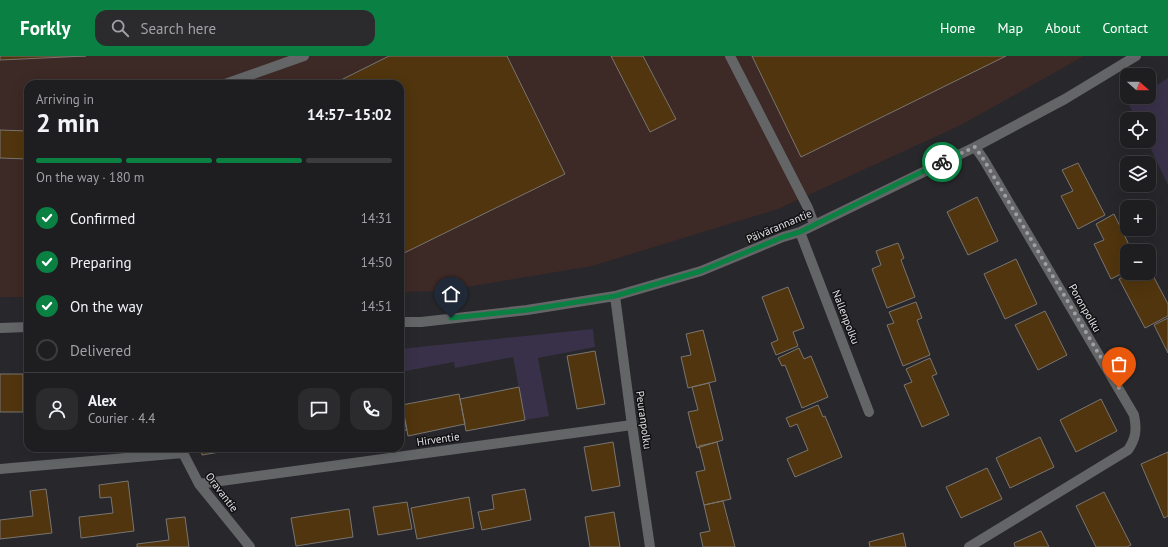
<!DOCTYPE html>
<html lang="en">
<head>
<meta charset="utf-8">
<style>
  :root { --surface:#1e1d20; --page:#2b2a2d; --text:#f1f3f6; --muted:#a1a2a5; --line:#3c3b3e; --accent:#0b8043 }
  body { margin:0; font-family:"PT Sans",sans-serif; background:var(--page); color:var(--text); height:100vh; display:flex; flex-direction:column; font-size:15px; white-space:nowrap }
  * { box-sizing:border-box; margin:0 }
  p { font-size:13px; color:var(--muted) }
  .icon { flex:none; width:22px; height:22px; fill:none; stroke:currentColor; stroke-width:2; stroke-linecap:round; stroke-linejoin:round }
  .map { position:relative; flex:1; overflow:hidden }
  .panel { position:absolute; left:24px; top:24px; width:380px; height:372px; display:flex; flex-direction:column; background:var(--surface); border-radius:12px; box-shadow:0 4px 16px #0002,0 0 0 1px var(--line) }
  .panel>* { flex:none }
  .needle { width:26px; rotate:111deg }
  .buttons { position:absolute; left:1120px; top:12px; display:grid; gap:8px }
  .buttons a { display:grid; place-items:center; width:36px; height:36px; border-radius:8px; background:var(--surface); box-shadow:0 4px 16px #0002,0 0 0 1px var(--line); font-size:20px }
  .pin { position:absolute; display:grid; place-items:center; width:34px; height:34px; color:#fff; margin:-41px -17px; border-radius:50% 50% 50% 0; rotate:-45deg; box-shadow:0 0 4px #0007 }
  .pin .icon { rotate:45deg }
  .courier { position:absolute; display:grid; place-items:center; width:40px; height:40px; margin:-20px; border:3px solid #0b8043; border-radius:50%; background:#fff; color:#222; box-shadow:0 1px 5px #0007 }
  .headline em { font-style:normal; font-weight:700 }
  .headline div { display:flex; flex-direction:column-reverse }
  .headline { display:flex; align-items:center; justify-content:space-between; height:68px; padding:0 12px }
  h1 { font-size:26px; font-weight:700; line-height:30px }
  .bar { display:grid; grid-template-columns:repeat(4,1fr); gap:6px 4px; align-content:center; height:48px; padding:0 12px }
  .bar i { height:5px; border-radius:3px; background:var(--line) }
  .bar .selected { background:var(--accent) }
  .bar p { grid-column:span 4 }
  .line { display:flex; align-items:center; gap:10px; padding:0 12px; border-top:1px solid var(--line) }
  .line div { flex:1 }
  .round { display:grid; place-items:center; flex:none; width:42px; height:42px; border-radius:12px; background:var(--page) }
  ol { padding:0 12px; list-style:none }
  li { display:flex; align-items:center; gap:12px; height:44px }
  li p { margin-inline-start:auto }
  li .icon { padding:4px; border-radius:50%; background:var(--accent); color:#fff; stroke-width:4 }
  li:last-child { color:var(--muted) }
  li i { width:22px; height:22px; border:2px solid var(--line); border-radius:50% }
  header { display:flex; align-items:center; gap:24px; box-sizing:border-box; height:56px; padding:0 20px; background:var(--accent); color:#fff }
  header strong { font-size:19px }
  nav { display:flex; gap:22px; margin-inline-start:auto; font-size:14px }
  .search { width:280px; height:36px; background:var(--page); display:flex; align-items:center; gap:10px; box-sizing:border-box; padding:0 14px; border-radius:12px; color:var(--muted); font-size:15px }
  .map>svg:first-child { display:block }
  .industrial { fill:#3d2926 }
  .green { fill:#393149 }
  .building { fill:#50350e; stroke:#797571 }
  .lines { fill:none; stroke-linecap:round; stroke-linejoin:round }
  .minor { stroke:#636567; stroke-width:10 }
  .done { stroke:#a09fa3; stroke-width:4; stroke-dasharray:0 7.2 }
  .route { stroke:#0b8043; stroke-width:5 }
  .labels { text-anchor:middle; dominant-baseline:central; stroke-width:3; stroke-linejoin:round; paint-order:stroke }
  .street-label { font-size:11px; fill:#e1e0e3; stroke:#111012 }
</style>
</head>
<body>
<header>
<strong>Forkly</strong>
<div class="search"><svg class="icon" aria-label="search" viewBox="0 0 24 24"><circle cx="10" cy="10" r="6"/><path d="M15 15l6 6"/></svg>Search here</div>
<nav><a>Home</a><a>Map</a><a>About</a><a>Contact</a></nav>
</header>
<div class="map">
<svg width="1168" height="491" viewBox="0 0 1168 491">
  <rect width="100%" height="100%" fill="#28272b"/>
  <path class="industrial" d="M0,0H1084L961,69L778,153L592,210L442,235L400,236V28H28V241H0Z"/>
  <path class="green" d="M1168,22V129L1147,85H1149V63H1136L1128,47L1138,41H1149V34Z
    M593,273L595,291L538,302L549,360L525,364L513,301L455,312L454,306L400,316V293Z"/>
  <path class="building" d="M0,0H86L0,4Z
    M389,0H507L565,118L400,199V28H333Z
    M611,0H643L676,63L650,76Z
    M752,0H1006L801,101Z
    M0,74L28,75V103L0,102Z
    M1078,107L1105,159L1078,173L1061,140L1073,135L1062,114Z
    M977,141L998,185L968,199L947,156Z
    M1114,158L1132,195H1127V215L1111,223L1094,188L1104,184L1096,168Z
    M898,187L904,202L901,204L915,241L887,252L872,213L881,209L876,195Z
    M1016,203L1037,248L1005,263L984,218Z
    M1149,212L1168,248V260L1145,272L1119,223L1131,217H1149Z
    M788,231L804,272L793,276L798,290L776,299L771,287L778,284L762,241Z
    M916,246L922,262L917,264L930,299L903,310L887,269L894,267L889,256Z
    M1045,255L1067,299L1038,314L1015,269Z
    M1168,262V297L1154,269Z
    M703,274L716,325L688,332L681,301L691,299L686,278Z
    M799,292L804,303L811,300L828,341L802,352L785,309L782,310L778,302Z
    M595,295L605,348L577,353L567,300Z
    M930,302L937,318L932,320L949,359L922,371L904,329L912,326L906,313Z
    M0,318H23V356H0Z
    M709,327L723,384L697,392L688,356L698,354L692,331Z
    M519,331L525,364L466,375L460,343Z
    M459,338L465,368L408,380L402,349Z
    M1101,343L1117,375L1076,396L1060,364Z
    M400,345H401L407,374L400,375Z
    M818,349L823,361L825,360L842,401L795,421L787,403L808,394L797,368L790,371L786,362Z
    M1040,381L1054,411L1010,432L996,402Z
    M613,386L620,430L592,435L584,391Z
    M717,386L731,443L704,449L696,416L705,414L699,390Z
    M201,392H243L202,399Z
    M1168,396V460L1164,462L1141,408Z
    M987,412L1002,443L961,462L946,431Z
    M128,425L134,475L81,482L79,461L113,457L111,441L100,442L99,429Z
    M46,433L52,477L0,483V464L33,460L30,435Z
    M525,433L531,464L482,474L478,456L494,453L492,439Z
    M1104,436L1131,489L1127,491H1096L1076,450Z
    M469,441L474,472L417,483L411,452Z
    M723,445L735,491H703L700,477L710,475L704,449Z
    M407,446L412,473L378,479L373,451Z
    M349,453L353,481L296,490L291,462Z
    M614,456L620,491H590L585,461Z
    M185,461L189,491H137V488L169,484L166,463Z
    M1041,475L1049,491H1015L1014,487Z
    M903,477L906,491H870L869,486Z"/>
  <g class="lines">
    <path class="minor" d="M730,0L808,152L814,168
      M225,28L304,0
      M800,176L869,356
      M615,240L632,369L650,491
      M400,266H421L527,254L615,240L701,215L783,181L800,176L975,91L1065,43L1136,0
      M0,272L28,271
      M182,392L183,397L199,428L250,491
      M0,413L183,397
      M199,428L632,369
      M969,491L1128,394C1136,382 1137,374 1134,359L984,104L975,91"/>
  </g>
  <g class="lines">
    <path class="done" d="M942,106L975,91L984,104L1119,332"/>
    <path class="route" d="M451,262L527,254L615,240L701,215L783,181L800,176L942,106"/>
  </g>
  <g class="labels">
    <g class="street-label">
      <text transform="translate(779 170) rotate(-23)">Päivärannantie</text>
      <text transform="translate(1085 252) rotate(60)">Poronpolku</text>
      <text transform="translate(846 261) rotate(69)">Nallenpolku</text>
      <text transform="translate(644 364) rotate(82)">Peuranpolku</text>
      <text transform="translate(438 383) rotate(-8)">Hirventie</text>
      <text transform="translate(222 436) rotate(53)">Oravantie</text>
    </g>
  </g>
</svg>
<div class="buttons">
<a><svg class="needle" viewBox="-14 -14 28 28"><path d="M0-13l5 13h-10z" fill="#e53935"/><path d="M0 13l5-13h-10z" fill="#a1a2a5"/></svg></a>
<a><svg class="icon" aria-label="locate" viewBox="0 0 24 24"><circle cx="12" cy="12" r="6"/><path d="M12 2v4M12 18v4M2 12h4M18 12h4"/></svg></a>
<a><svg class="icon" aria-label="layers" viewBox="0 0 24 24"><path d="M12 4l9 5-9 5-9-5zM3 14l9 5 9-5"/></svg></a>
<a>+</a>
<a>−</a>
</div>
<div class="pin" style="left:1119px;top:332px;background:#ea580c"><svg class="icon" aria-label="bag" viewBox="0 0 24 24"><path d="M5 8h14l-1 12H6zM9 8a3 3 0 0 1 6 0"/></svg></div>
<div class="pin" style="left:451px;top:262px;background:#1f2937"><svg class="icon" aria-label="home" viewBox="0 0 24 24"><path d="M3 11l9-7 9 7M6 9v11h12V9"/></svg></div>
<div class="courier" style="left:942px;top:106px"><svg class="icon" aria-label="bike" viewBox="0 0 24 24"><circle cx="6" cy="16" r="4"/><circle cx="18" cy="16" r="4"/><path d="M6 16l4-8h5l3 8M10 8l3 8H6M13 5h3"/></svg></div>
<section class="panel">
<div class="headline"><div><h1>2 min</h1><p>Arriving in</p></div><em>14:57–15:02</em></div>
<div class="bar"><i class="selected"></i><i class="selected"></i><i class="selected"></i><i></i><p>On the way · 180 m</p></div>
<ol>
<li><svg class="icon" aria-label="check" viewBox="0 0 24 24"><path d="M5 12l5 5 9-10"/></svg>Confirmed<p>14:31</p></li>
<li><svg class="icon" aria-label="check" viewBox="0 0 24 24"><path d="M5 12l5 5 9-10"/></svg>Preparing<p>14:50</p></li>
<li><svg class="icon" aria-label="check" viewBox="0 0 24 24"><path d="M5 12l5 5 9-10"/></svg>On the way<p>14:51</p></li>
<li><i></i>Delivered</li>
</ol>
<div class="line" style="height:72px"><a class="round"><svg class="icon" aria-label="person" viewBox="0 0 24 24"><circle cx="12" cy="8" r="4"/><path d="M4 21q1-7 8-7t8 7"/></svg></a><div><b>Alex</b><p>Courier · 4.4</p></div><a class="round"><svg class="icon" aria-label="chat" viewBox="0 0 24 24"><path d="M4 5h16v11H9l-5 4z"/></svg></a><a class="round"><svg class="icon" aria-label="phone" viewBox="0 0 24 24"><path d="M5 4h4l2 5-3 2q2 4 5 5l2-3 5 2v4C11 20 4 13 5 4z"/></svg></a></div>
</section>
</div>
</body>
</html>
